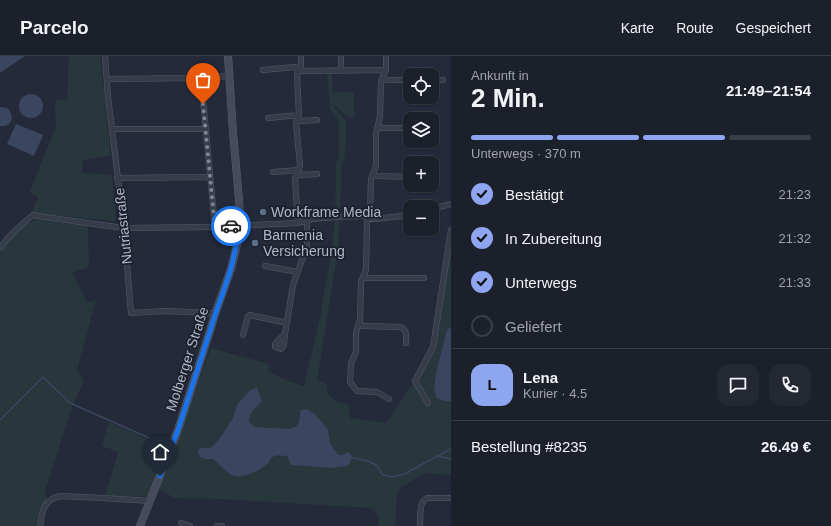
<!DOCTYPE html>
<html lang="de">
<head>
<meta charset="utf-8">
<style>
  :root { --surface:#1b202b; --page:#242833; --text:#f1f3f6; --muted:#a0a3a9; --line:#393e47; --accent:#8ea5ef }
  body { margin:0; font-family:Arial,sans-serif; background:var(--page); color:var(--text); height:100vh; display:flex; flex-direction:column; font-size:15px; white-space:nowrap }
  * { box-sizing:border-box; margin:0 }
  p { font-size:13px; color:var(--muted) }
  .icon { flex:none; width:22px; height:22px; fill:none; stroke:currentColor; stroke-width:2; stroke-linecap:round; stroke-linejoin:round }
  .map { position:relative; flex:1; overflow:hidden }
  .side { display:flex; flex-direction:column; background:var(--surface); width:380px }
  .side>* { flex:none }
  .controls { position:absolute; left:403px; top:12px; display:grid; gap:8px }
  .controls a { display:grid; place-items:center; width:36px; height:36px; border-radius:8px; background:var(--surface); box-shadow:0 1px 3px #0004,0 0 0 1px var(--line); font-size:20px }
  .pin { position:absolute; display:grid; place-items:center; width:34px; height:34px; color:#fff; margin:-41px -17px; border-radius:50% 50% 50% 0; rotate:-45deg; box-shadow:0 0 4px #0007 }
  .pin .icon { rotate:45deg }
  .courier { position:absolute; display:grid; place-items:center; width:40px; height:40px; margin:-20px; border:3px solid #1a73e8; border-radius:50%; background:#fff; color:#222; box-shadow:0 1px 5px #0007 }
  .summary em { font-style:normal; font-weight:800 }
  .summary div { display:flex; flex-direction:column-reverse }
  .summary { display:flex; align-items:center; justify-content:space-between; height:68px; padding:0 20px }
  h1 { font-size:26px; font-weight:800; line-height:30px }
  .bar { display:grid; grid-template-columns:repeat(4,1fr); gap:6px 4px; align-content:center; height:48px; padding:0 20px }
  .bar i { height:5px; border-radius:3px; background:var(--line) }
  .bar .active { background:var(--accent) }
  .bar p { grid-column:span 4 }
  .line { display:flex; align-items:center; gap:10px; padding:0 20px; border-top:1px solid var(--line) }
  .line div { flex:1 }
  .round { display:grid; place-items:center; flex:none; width:42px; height:42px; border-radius:12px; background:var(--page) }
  ol { padding:0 20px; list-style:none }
  li { display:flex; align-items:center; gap:12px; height:44px }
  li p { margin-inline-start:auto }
  li .icon { padding:4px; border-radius:50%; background:var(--accent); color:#111; stroke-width:4 }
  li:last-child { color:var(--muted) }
  li i { width:22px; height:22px; border:2px solid var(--line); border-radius:50% }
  header { display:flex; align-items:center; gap:24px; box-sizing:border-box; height:56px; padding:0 20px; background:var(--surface); border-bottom:1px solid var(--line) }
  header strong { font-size:19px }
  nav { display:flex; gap:22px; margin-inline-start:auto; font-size:14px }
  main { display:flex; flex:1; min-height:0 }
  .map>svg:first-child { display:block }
  .green { fill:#27373b }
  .water { fill:#3a4560 }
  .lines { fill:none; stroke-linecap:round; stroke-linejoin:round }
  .stream { stroke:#3a4560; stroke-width:1.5 }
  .minor-casing { stroke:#555a67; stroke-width:6 }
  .secondary-casing { stroke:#555a67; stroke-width:8 }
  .minor { stroke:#373c49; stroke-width:5 }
  .secondary { stroke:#464b5c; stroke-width:7 }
  .done { stroke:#808694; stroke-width:4; stroke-dasharray:0 7.2 }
  .route { stroke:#1a73e8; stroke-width:5 }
  .service-dot { fill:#5c6f8a; stroke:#1d212e; stroke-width:1.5 }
  .labels { text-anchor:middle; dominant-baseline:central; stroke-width:3.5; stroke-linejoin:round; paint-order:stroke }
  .poi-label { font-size:14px; fill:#b2b7c5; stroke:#1d212e; text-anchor:start }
  .street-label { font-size:14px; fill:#b2b7c5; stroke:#1d212e }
</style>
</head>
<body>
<header>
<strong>Parcelo</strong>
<nav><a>Karte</a><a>Route</a><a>Gespeichert</a></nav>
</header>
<main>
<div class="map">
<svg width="451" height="470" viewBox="0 0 451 470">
  <rect width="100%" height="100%" fill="#242a39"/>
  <path class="green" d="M69,0H100L111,99L83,104L82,117L112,119L116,165L35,158L32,156L38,141L32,138L30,135L56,70L55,50L57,43L67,44Z
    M327,16H332L333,36H354V62H349L334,49V51L344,62L346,67L345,100L341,108L342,113L338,194L317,324L327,328L328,338L335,345L349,349L350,362L386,367L414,326L433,292L451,179V271L447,274L436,317L434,334L444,345H451V419L424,417L399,433L397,439L395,470H378L379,461L371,452L218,443L174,442L159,432L211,292L269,308L268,315L288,325L304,330L320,262L332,192L335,161L336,110L339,99V66L330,53Z
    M36,164L88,170L89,211L72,217L87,247L96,244L77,314L84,325L73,348L45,435L47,443C41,451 38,460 36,470H0V197C9,184 21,168 36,164Z
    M109,366L167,392L148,441L105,440L118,396L102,390Z"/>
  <path class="water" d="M0,0H25L0,17Z
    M19 50a12 12 0 1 1 24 0a12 12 0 1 1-24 0Z
    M0,51L7,52C16,60 12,71 0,70Z
    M16,68L43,79L34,100L7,88Z
    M451,271V345H444L437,342L434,334L436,317L447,274Z
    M257,332L262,345C256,352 249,356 249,366L255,371L290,373C302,370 298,363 301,354L307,353L315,358L328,374L330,387L338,399H343L348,396L351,398L352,402L350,407L346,410L331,412L291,409L287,400C284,400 278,399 275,400C271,401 270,404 269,406C262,414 241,424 232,419C226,416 218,407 213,403C205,403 199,404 198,395L200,392H211L220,382L233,362L237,349L250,334Z"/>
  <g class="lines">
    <path class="stream" d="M0,364L43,321L70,347L165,389
      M437,400L451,403
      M352,402L368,405L376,409L383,419L392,421L404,418L451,393"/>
    <g class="minor-casing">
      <path id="minor" d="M105,0L108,41L112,73L124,172L131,257L165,255L211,257L215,258
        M301,0V14
        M341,0V14
        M386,0V14L381,25L380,61L376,77V110L371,123L370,155L367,167L366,214L361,226L360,264L357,273L356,277V296L351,307L350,326L357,335L377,336L389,343
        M263,14L295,11L299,15
        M201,22L215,171
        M382,22L387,24H410
        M107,23L201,22L229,20
        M432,24H443
        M268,62L299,59
        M297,64L300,65L317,64
        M378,70L382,72H410
        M112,73H205
        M273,116L299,114
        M297,118L300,119L317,118
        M373,119L378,120L410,121
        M117,122L210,121
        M432,153L451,148
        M298,167L295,123L299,114L300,109L296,67L299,59L297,19L299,15L386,14
        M0,192C9,179 21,169 33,159L44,161L124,172L215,171L298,167L312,163L335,161L363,160L375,163L410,159
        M265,210L298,216
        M363,221L368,222H424
        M359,267L363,270L400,271C408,274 406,280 406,287
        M285,278L284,289L281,293L275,291C274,285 282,282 285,278L293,229L307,190V165
        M243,279L248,260L250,259L287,267
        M428,347L415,325L433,291L451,174
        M181,467L190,470
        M40,470C42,456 43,444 60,440L103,442L150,445
        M217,470H222
        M420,470C421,462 418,446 427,442H451"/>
    </g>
    <g class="secondary-casing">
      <path id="secondary" d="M140,470L178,374L210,275L215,258L231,213L238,185L240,169L239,144L233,76L228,0"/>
    </g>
    <use href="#minor" class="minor"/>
    <use href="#secondary" class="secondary"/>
  </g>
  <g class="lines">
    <path class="done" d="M203,48L215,171L231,170"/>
    <path class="route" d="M160,420L178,374L210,275C216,254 225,233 231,212C235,198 237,184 240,169L231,170"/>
  </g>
  <g class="service-dot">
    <circle cx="263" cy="156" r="4"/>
    <circle cx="255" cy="187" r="4"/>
  </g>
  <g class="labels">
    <g class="poi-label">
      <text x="271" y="156">Workframe Media</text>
      <text x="263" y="179">Barmenia<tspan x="263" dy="16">Versicherung</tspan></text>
    </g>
    <g class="street-label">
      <text transform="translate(123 170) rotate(-96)">Nutriastraße</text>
      <text transform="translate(187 303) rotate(-72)">Molberger Straße</text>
    </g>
  </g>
</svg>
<div class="controls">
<a><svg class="icon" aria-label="locate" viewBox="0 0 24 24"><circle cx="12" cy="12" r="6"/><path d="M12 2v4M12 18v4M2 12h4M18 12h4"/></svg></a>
<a><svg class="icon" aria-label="layers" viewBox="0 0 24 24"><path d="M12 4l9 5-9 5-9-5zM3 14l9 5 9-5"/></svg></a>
<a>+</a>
<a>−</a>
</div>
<div class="pin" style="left:203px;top:48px;background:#ea580c"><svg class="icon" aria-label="bag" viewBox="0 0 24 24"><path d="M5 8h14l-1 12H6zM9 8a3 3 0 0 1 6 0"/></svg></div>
<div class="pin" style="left:160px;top:420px;background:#1f2937"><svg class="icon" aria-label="home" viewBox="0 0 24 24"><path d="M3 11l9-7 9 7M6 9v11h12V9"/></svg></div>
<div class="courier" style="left:231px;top:170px"><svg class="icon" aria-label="car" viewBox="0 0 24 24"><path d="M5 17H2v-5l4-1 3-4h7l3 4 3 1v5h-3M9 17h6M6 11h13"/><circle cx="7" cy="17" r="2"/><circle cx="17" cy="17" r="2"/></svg></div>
</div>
<section class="side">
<div class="summary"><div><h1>2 Min.</h1><p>Ankunft in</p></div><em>21:49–21:54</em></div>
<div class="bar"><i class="active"></i><i class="active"></i><i class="active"></i><i></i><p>Unterwegs · 370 m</p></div>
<ol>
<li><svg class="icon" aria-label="check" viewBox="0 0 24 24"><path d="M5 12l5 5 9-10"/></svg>Bestätigt<p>21:23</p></li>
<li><svg class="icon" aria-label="check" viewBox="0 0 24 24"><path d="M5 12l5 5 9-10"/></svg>In Zubereitung<p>21:32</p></li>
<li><svg class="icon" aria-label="check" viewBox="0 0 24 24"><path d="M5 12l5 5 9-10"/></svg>Unterwegs<p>21:33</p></li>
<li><i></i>Geliefert</li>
</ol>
<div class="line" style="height:72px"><b class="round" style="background:var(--accent);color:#111">L</b><div><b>Lena</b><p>Kurier · 4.5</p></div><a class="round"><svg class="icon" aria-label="chat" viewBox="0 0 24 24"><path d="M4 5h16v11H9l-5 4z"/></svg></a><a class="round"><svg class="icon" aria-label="phone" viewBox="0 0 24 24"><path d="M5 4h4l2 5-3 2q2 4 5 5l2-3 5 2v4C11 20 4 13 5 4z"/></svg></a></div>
<div class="line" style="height:52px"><div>Bestellung #8235</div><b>26.49 €</b></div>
</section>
</main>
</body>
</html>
